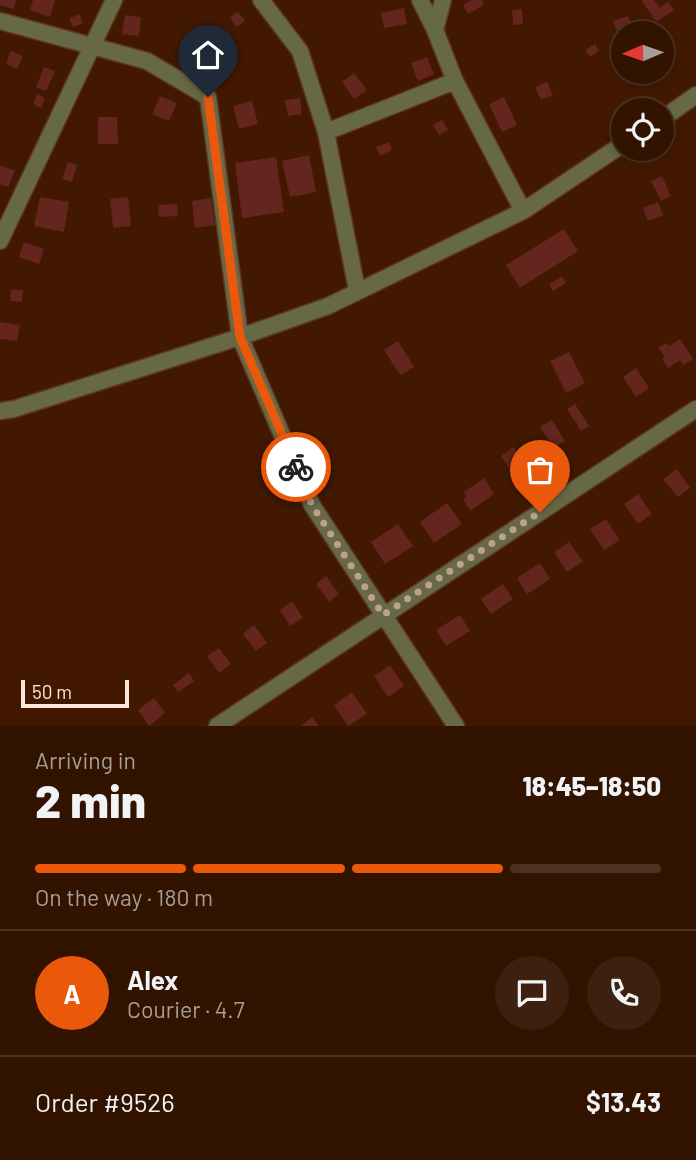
<!DOCTYPE html>
<html lang="en">
<head>
<meta charset="utf-8">
<style>
  :root { --surface:#321300; --page:#3d200f; --text:#f1f3f6; --muted:#a89e99; --line:#4d3222; --accent:#ea580c }
  body { margin:0; font-family:Barlow,sans-serif; background:var(--page); color:var(--text); height:100vh; display:flex; flex-direction:column; font-size:26px; white-space:nowrap }
  * { box-sizing:border-box; margin:0 }
  p { font-size:23px; color:var(--muted) }
  .icon { flex:none; width:38px; height:38px; fill:none; stroke:currentColor; stroke-width:2; stroke-linecap:round; stroke-linejoin:round }
  .map { position:relative; height:726px; overflow:hidden }
  .drawer { display:flex; flex-direction:column; background:var(--surface); flex:1 }
  .drawer>* { flex:none }
  .needle { width:46px; rotate:268deg }
  .buttons { position:absolute; left:611px; top:21px; display:grid; gap:14px }
  .buttons a { display:grid; place-items:center; width:63px; height:63px; border-radius:50%; background:var(--surface); box-shadow:0 4px 10px #0003,0 0 0 2px var(--line); font-size:35px }
  .scale { position:absolute; left:21px; bottom:18px; width:108px; box-sizing:border-box; padding-left:7px; border:4px solid #fde8dd; border-top:0; font-size:19px; line-height:24px; white-space:nowrap; color:#fde8dd; -webkit-text-stroke:5px #421900; paint-order:stroke }
  .pin { position:absolute; display:grid; place-items:center; width:60px; height:60px; color:#fff; margin:-72px -30px; border-radius:50% 50% 50% 0; rotate:-45deg; box-shadow:0 0 7px #0007 }
  .pin .icon { rotate:45deg }
  .courier { position:absolute; display:grid; place-items:center; width:70px; height:70px; margin:-35px; border:5px solid #ea580c; border-radius:50%; background:#fff; color:#222; box-shadow:0 2px 9px #0007 }
  .head em { font-style:normal; font-weight:800 }
  .head div { display:flex; flex-direction:column-reverse }
  .head { display:flex; align-items:center; justify-content:space-between; height:119px; padding:0 35px }
  h1 { font-size:46px; font-weight:800; line-height:52px }
  .bar { display:grid; grid-template-columns:repeat(4,1fr); gap:10px 7px; align-content:center; height:84px; padding:0 35px }
  .bar i { height:9px; border-radius:5px; background:var(--line) }
  .bar .selected { background:var(--accent) }
  .bar p { grid-column:span 4 }
  .line { display:flex; align-items:center; gap:18px; padding:0 35px; border-top:2px solid var(--line) }
  .line div { flex:1 }
  .round { display:grid; place-items:center; flex:none; width:74px; height:74px; border-radius:37px; background:var(--page) }
  .map>svg:first-child { display:block }
  .building { fill:#63251d }
  .lines { fill:none; stroke-linecap:round; stroke-linejoin:round }
  .minor-casing { stroke:#5c361f; stroke-width:19 }
  .minor { stroke:#676845; stroke-width:16 }
  .done { stroke:#bca090; stroke-width:7; stroke-dasharray:0 12.6 }
  .route { stroke:#ea580c; stroke-width:9 }
</style>
</head>
<body>
<div class="map">
<svg width="696" height="726" viewBox="0 0 696 726">
  <rect width="100%" height="100%" fill="#421900"/>
  <path class="building" d="M0,0H16L14,9L0,5Z
    M33,0H55L50,17L30,10Z
    M472,0H482L484,5L468,14L463,5Z
    M644,0H654L660,8L668,2L674,10L656,22L642,1Z
    M404,8L407,24L384,28L381,13Z
    M522,9L523,24L513,25L512,10Z
    M238,12L245,21L236,27L230,17Z
    M79,14L83,23L73,27L69,19Z
    M125,15L141,17L139,36L122,34Z
    M628,16L633,33H623V37L619,38L613,21Z
    M201,36L210,69L189,75L180,42Z
    M595,44L599,51L590,57L585,50Z
    M11,51L23,56L17,69L6,64Z
    M427,57L434,74L418,81L411,63Z
    M44,67L55,71L46,91L36,87Z
    M354,73L367,90L354,99L342,82Z
    M547,82L553,95L541,100L535,87Z
    M37,94L45,98L41,108L33,104Z
    M160,96L177,103L169,121L152,114Z
    M504,97L517,125L502,132L489,104Z
    M300,98L302,114L288,116L285,100Z
    M252,101L258,124L239,129L233,106Z
    M98,117H117L118,144H98Z
    M442,120L448,130L439,135L433,125Z
    M389,142L392,150L380,156L376,147Z
    M309,155L316,192L290,197L282,161Z
    M276,157L284,212L242,218L235,163Z
    M68,162L77,165L72,182L62,179Z
    M0,165L15,171L8,187L0,184Z
    M662,176L671,196L661,201L651,181Z
    M40,197L69,202L64,232L34,226Z
    M128,197L131,226L113,228L110,199Z
    M211,198L215,225L195,228L192,201Z
    M658,202L663,215L648,221L643,208Z
    M177,204L178,216L159,217L158,205Z
    M564,229L578,251L520,288L506,265Z
    M24,242L44,249L39,264L19,257Z
    M562,276L566,283L553,291L549,284Z
    M11,290H23L22,302L10,301Z
    M0,322L20,325L17,341L0,339Z
    M680,339L693,359L683,365L680,360L668,368L662,359L665,357L658,348L666,343L669,346Z
    M398,341L414,367L400,375L384,350Z
    M569,352L585,383L566,393L550,361Z
    M636,368L649,388L636,397L623,377Z
    M575,404L589,426L581,431L567,409Z
    M552,420L565,441L554,448L540,427Z
    M514,447L525,464L512,472L501,456Z
    M677,469L690,488L678,497L663,479Z
    M484,478L494,494L470,511L463,499L467,497L464,492Z
    M638,494L652,514L638,524L624,504Z
    M447,503L462,524L434,543L420,522Z
    M606,519L620,540L604,550L590,529Z
    M398,524L413,546L385,564L371,542Z
    M569,542L583,561L567,572L554,552Z
    M540,563L550,579L527,594L517,578Z
    M326,576L339,594L329,602L316,584Z
    M503,584L513,599L491,614L481,599Z
    M292,601L303,618L290,626L280,610Z
    M460,615L470,631L446,646L436,630Z
    M254,625L267,643L256,651L243,634Z
    M219,648L231,664L219,673L207,656Z
    M390,665L404,686L388,697L374,676Z
    M189,673L194,681L178,692L173,685Z
    M352,692L367,714L348,726L334,705Z
    M154,698L165,713L149,726L138,710Z
    M312,717L319,726H301Z"/>
  <g class="lines">
    <g class="minor-casing">
      <path id="minor" d="M261,0L300,51L326,132L357,290
        M420,0L435,30L455,81L523,211
        M0,21L147,61L208,97L240,337L312,505L456,726
        M435,30L443,0
        M662,119L696,95
        M326,132L455,81
        M0,241L114,0
        M0,411L14,409L240,337L328,306L523,211L623,144
        M217,726L696,409"/>
    </g>
    <use href="#minor" class="minor"/>
  </g>
  <g class="lines">
    <path class="done" d="M296,467L312,505L383,615L540,512"/>
    <path class="route" d="M208,97L240,337L296,467"/>
  </g>
</svg>
<div class="buttons">
<a><svg class="needle" viewBox="-14 -14 28 28"><path d="M0-13l5 13h-10z" fill="#e53935"/><path d="M0 13l5-13h-10z" fill="#a89e99"/></svg></a>
<a><svg class="icon" aria-label="locate" viewBox="0 0 24 24"><circle cx="12" cy="12" r="6"/><path d="M12 2v4M12 18v4M2 12h4M18 12h4"/></svg></a>
</div>
<div class="scale">50 m</div>
<div class="pin" style="left:540px;top:512px;background:#ea580c"><svg class="icon" aria-label="bag" viewBox="0 0 24 24"><path d="M5 8h14l-1 12H6zM9 8a3 3 0 0 1 6 0"/></svg></div>
<div class="pin" style="left:208px;top:97px;background:#1f2937"><svg class="icon" aria-label="home" viewBox="0 0 24 24"><path d="M3 11l9-7 9 7M6 9v11h12V9"/></svg></div>
<div class="courier" style="left:296px;top:467px"><svg class="icon" aria-label="bike" viewBox="0 0 24 24"><circle cx="6" cy="16" r="4"/><circle cx="18" cy="16" r="4"/><path d="M6 16l4-8h5l3 8M10 8l3 8H6M13 5h3"/></svg></div>
</div>
<section class="drawer">
<div class="head"><div><h1>2 min</h1><p>Arriving in</p></div><em>18:45–18:50</em></div>
<div class="bar"><i class="selected"></i><i class="selected"></i><i class="selected"></i><i></i><p>On the way · 180 m</p></div>
<div class="line" style="height:126px"><b class="round" style="background:var(--accent);color:#fff">A</b><div><b>Alex</b><p>Courier · 4.7</p></div><a class="round"><svg class="icon" aria-label="chat" viewBox="0 0 24 24"><path d="M4 5h16v11H9l-5 4z"/></svg></a><a class="round"><svg class="icon" aria-label="phone" viewBox="0 0 24 24"><path d="M5 4h4l2 5-3 2q2 4 5 5l2-3 5 2v4C11 20 4 13 5 4z"/></svg></a></div>
<div class="line" style="height:91px"><div>Order #9526</div><b>$13.43</b></div>
</section>
</body>
</html>
